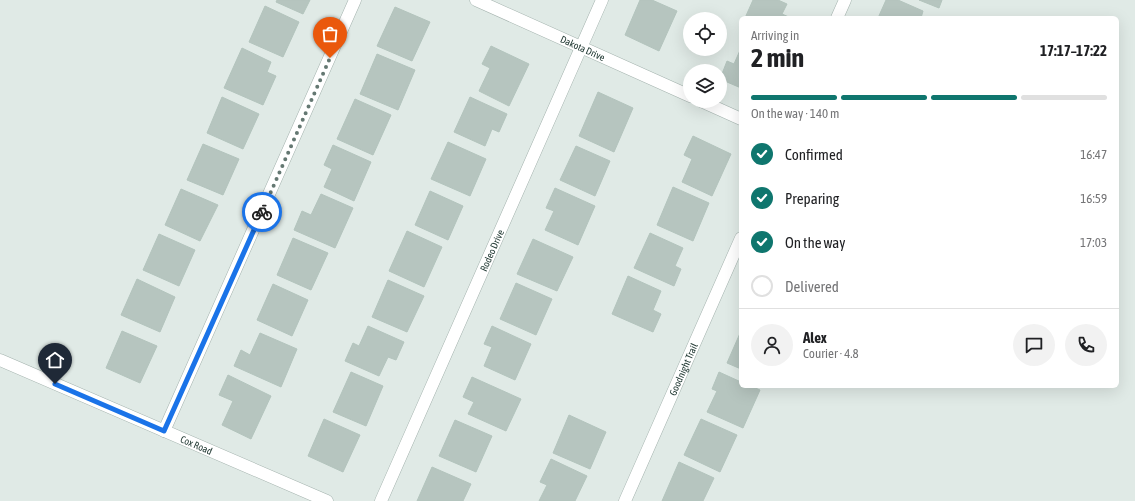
<!DOCTYPE html>
<html lang="en">
<head>
<meta charset="utf-8">
<style>
  :root { --surface:#fff; --page:#f2f2f2; --text:#202124; --muted:#757577; --line:#e0e0e0; --accent:#0f766e }
  body { margin:0; font-family:"Asap Condensed",sans-serif; background:var(--page); color:var(--text); height:100vh; display:flex; flex-direction:column; font-size:15px; white-space:nowrap }
  * { box-sizing:border-box; margin:0 }
  p { font-size:13px; color:var(--muted) }
  .icon { flex:none; width:22px; height:22px; fill:none; stroke:currentColor; stroke-width:2; stroke-linecap:round; stroke-linejoin:round }
  .map { position:relative; flex:1; overflow:hidden }
  .side { position:absolute; left:739px; top:16px; width:380px; height:372px; display:flex; flex-direction:column; background:var(--surface); border-radius:6px; box-shadow:0 4px 16px #0002 }
  .side>* { flex:none }
  .controls { position:absolute; left:683px; top:12px; display:grid; gap:8px }
  .controls a { display:grid; place-items:center; width:44px; height:44px; border-radius:50%; background:var(--surface); box-shadow:0 4px 16px #0002; font-size:20px }
  .pin { position:absolute; display:grid; place-items:center; width:34px; height:34px; color:#fff; margin:-41px -17px; border-radius:50% 50% 50% 0; rotate:-45deg; box-shadow:0 0 4px #0007 }
  .pin .icon { rotate:45deg }
  .courier { position:absolute; display:grid; place-items:center; width:40px; height:40px; margin:-20px; border:3px solid #1a73e8; border-radius:50%; background:#fff; color:#222; box-shadow:0 1px 5px #0007 }
  .summary em { font-style:normal; font-weight:700 }
  .summary div { display:flex; flex-direction:column-reverse }
  .summary { display:flex; align-items:center; justify-content:space-between; height:68px; padding:0 12px }
  h1 { font-size:26px; font-weight:700; line-height:30px }
  .bar { display:grid; grid-template-columns:repeat(4,1fr); gap:6px 4px; align-content:center; height:48px; padding:0 12px }
  .bar i { height:5px; border-radius:3px; background:var(--line) }
  .bar .current { background:var(--accent) }
  .bar p { grid-column:span 4 }
  .line { display:flex; align-items:center; gap:10px; padding:0 12px; border-top:1px solid var(--line) }
  .line div { flex:1 }
  .round { display:grid; place-items:center; flex:none; width:42px; height:42px; border-radius:21px; background:var(--page) }
  ol { padding:0 12px; list-style:none }
  li { display:flex; align-items:center; gap:12px; height:44px }
  li p { margin-inline-start:auto }
  li .icon { padding:4px; border-radius:50%; background:var(--accent); color:#fff; stroke-width:4 }
  li:last-child { color:var(--muted) }
  li i { width:22px; height:22px; border:2px solid var(--line); border-radius:50% }
  .map>svg:first-child { display:block }
  .building { fill:#b6c5bf; stroke:#b3c4bd }
  .lines { fill:none; stroke-linecap:round; stroke-linejoin:round }
  .minor-casing { stroke:#a3b2ad; stroke-width:13 }
  .tertiary-casing { stroke:#a3b2ad; stroke-width:13 }
  .minor { stroke:#fff; stroke-width:12 }
  .tertiary { stroke:#fff; stroke-width:12 }
  .done { stroke:#647872; stroke-width:4; stroke-dasharray:0 7.2 }
  .route { stroke:#1a73e8; stroke-width:5 }
  .labels { text-anchor:middle; dominant-baseline:central; stroke-width:4; stroke-linejoin:round; paint-order:stroke }
  .street-label { font-size:10px; fill:#223a34; stroke:#f1f7f4 }
</style>
</head>
<body>
<div class="map">
<svg width="1135" height="501" viewBox="0 0 1135 501">
  <rect width="100%" height="100%" fill="#e0eae6"/>
  <path class="building" d="M277,0H310L303,14L276,2Z
    M640,0H652L677,11L659,51L625,35Z
    M753,0H778L787,4L782,14L791,18H745Z
    M886,0H898L923,11L921,18H878Z
    M919,0H942L939,8Z
    M265,6L299,22L283,57L249,42Z
    M395,7L430,22L412,61L377,46Z
    M491,46L529,64L509,106L479,91L490,68L482,64Z
    M242,48L271,62L267,72L276,76L263,105L224,88Z
    M741,48V88L720,79L727,61L734,64Z
    M377,54L415,70L398,110L360,94Z
    M598,92L633,108L614,152L579,136Z
    M222,97L259,114L243,149L207,133Z
    M470,97L507,114L499,132L492,129L485,146L454,132Z
    M355,99L391,115L373,155L337,139Z
    M693,136L731,154L712,196L682,182L692,159L684,155Z
    M448,142L486,159L470,196L431,179Z
    M203,144L239,159L223,195L187,180Z
    M333,145L371,162L354,201L324,187L332,169L324,165Z
    M576,146L610,161L595,196L560,180Z
    M673,187L709,203L693,241L657,225Z
    M555,188L595,206L578,245L545,230L554,211L546,208Z
    M181,189L218,205L200,241L165,225Z
    M430,191L463,206L448,240L415,225Z
    M321,194L353,208L335,248L294,230L302,211L311,215Z
    M407,231L442,247L424,287L389,271Z
    M650,233L683,248L675,266L681,269L674,286L634,268Z
    M159,234L195,250L179,286L143,270Z
    M293,238L328,253L311,290L277,275Z
    M533,239L573,257L557,291L517,274Z
    M628,276L661,291L653,310L661,314L653,332L612,314Z
    M137,279L175,297L160,332L121,315Z
    M388,280L424,296L407,332L372,317Z
    M516,283L552,299L536,335L500,319Z
    M273,284L308,300L292,336L257,320Z
    M368,326L404,342L396,360L388,357L379,376L345,361L353,343L359,346Z
    M492,326L531,344L515,380L484,366L492,347L484,344Z
    M122,331L157,346L140,383L106,368Z
    M741,331V369L727,363Z
    M260,333L297,349L281,387L234,366L241,350L250,355Z
    M351,372L383,386L366,426L333,412Z
    M719,372L741,382V386H751L760,390L743,428L707,412L717,391L712,389Z
    M228,375L271,396L251,439L222,425L233,401L219,395Z
    M472,377L521,399L506,431L468,414L474,402L463,397Z
    M569,415L606,432L590,469L553,453Z
    M324,419L360,435L343,472L308,456Z
    M701,419L737,435L720,472L684,455Z
    M455,420L492,436L476,472L439,456Z
    M551,459L587,476L575,501H539L547,485L540,482Z
    M679,462L714,478L703,501H662Z
    M432,467L471,484L463,501H417Z"/>
  <g class="lines">
    <g class="minor-casing">
      <g id="minor">
        <path id="s1" d="M476,0L690,96"/>
        <path d="M837,18L845,0"/>
        <path d="M701,101L741,119"/>
        <path d="M164,431L355,0"/>
        <path id="s2" d="M381,501L602,0"/>
        <path id="s3" d="M625,501L741,238"/>
      </g>
    </g>
    <g class="tertiary-casing">
      <g id="tertiary">
        <path id="s4" d="M0,360L327,501"/>
      </g>
    </g>
    <use href="#minor" class="minor"/>
    <use href="#tertiary" class="tertiary"/>
  </g>
  <g class="lines">
    <path class="done" d="M262,212L330,58"/>
    <path class="route" d="M55,384L164,431L262,212"/>
  </g>
  <g class="labels">
    <g class="street-label">
      <text stroke="none"><textPath href="#s1" startOffset="117">Dakota Drive</textPath></text>
      <text stroke="none"><textPath href="#s2" startOffset="274">Rodeo Drive</textPath></text>
      <text stroke="none"><textPath href="#s3" startOffset="144">Goodnight Trail</textPath></text>
      <text stroke="none"><textPath href="#s4" startOffset="214">Cox Road</textPath></text>
    </g>
  </g>
</svg>
<div class="controls">
<a><svg class="icon" aria-label="locate" viewBox="0 0 24 24"><circle cx="12" cy="12" r="6"/><path d="M12 2v4M12 18v4M2 12h4M18 12h4"/></svg></a>
<a><svg class="icon" aria-label="layers" viewBox="0 0 24 24"><path d="M12 4l9 5-9 5-9-5zM3 14l9 5 9-5"/></svg></a>
</div>
<div class="pin" style="left:330px;top:58px;background:#ea580c"><svg class="icon" aria-label="bag" viewBox="0 0 24 24"><path d="M5 8h14l-1 12H6zM9 8a3 3 0 0 1 6 0"/></svg></div>
<div class="pin" style="left:55px;top:384px;background:#1f2937"><svg class="icon" aria-label="home" viewBox="0 0 24 24"><path d="M3 11l9-7 9 7M6 9v11h12V9"/></svg></div>
<div class="courier" style="left:262px;top:212px"><svg class="icon" aria-label="bike" viewBox="0 0 24 24"><circle cx="6" cy="16" r="4"/><circle cx="18" cy="16" r="4"/><path d="M6 16l4-8h5l3 8M10 8l3 8H6M13 5h3"/></svg></div>
<section class="side">
<div class="summary"><div><h1>2 min</h1><p>Arriving in</p></div><em>17:17–17:22</em></div>
<div class="bar"><i class="current"></i><i class="current"></i><i class="current"></i><i></i><p>On the way · 140 m</p></div>
<ol>
<li><svg class="icon" aria-label="check" viewBox="0 0 24 24"><path d="M5 12l5 5 9-10"/></svg>Confirmed<p>16:47</p></li>
<li><svg class="icon" aria-label="check" viewBox="0 0 24 24"><path d="M5 12l5 5 9-10"/></svg>Preparing<p>16:59</p></li>
<li><svg class="icon" aria-label="check" viewBox="0 0 24 24"><path d="M5 12l5 5 9-10"/></svg>On the way<p>17:03</p></li>
<li><i></i>Delivered</li>
</ol>
<div class="line" style="height:72px"><a class="round"><svg class="icon" aria-label="person" viewBox="0 0 24 24"><circle cx="12" cy="8" r="4"/><path d="M4 21q1-7 8-7t8 7"/></svg></a><div><b>Alex</b><p>Courier · 4.8</p></div><a class="round"><svg class="icon" aria-label="chat" viewBox="0 0 24 24"><path d="M4 5h16v11H9l-5 4z"/></svg></a><a class="round"><svg class="icon" aria-label="phone" viewBox="0 0 24 24"><path d="M5 4h4l2 5-3 2q2 4 5 5l2-3 5 2v4C11 20 4 13 5 4z"/></svg></a></div>
</section>
</div>
</body>
</html>
